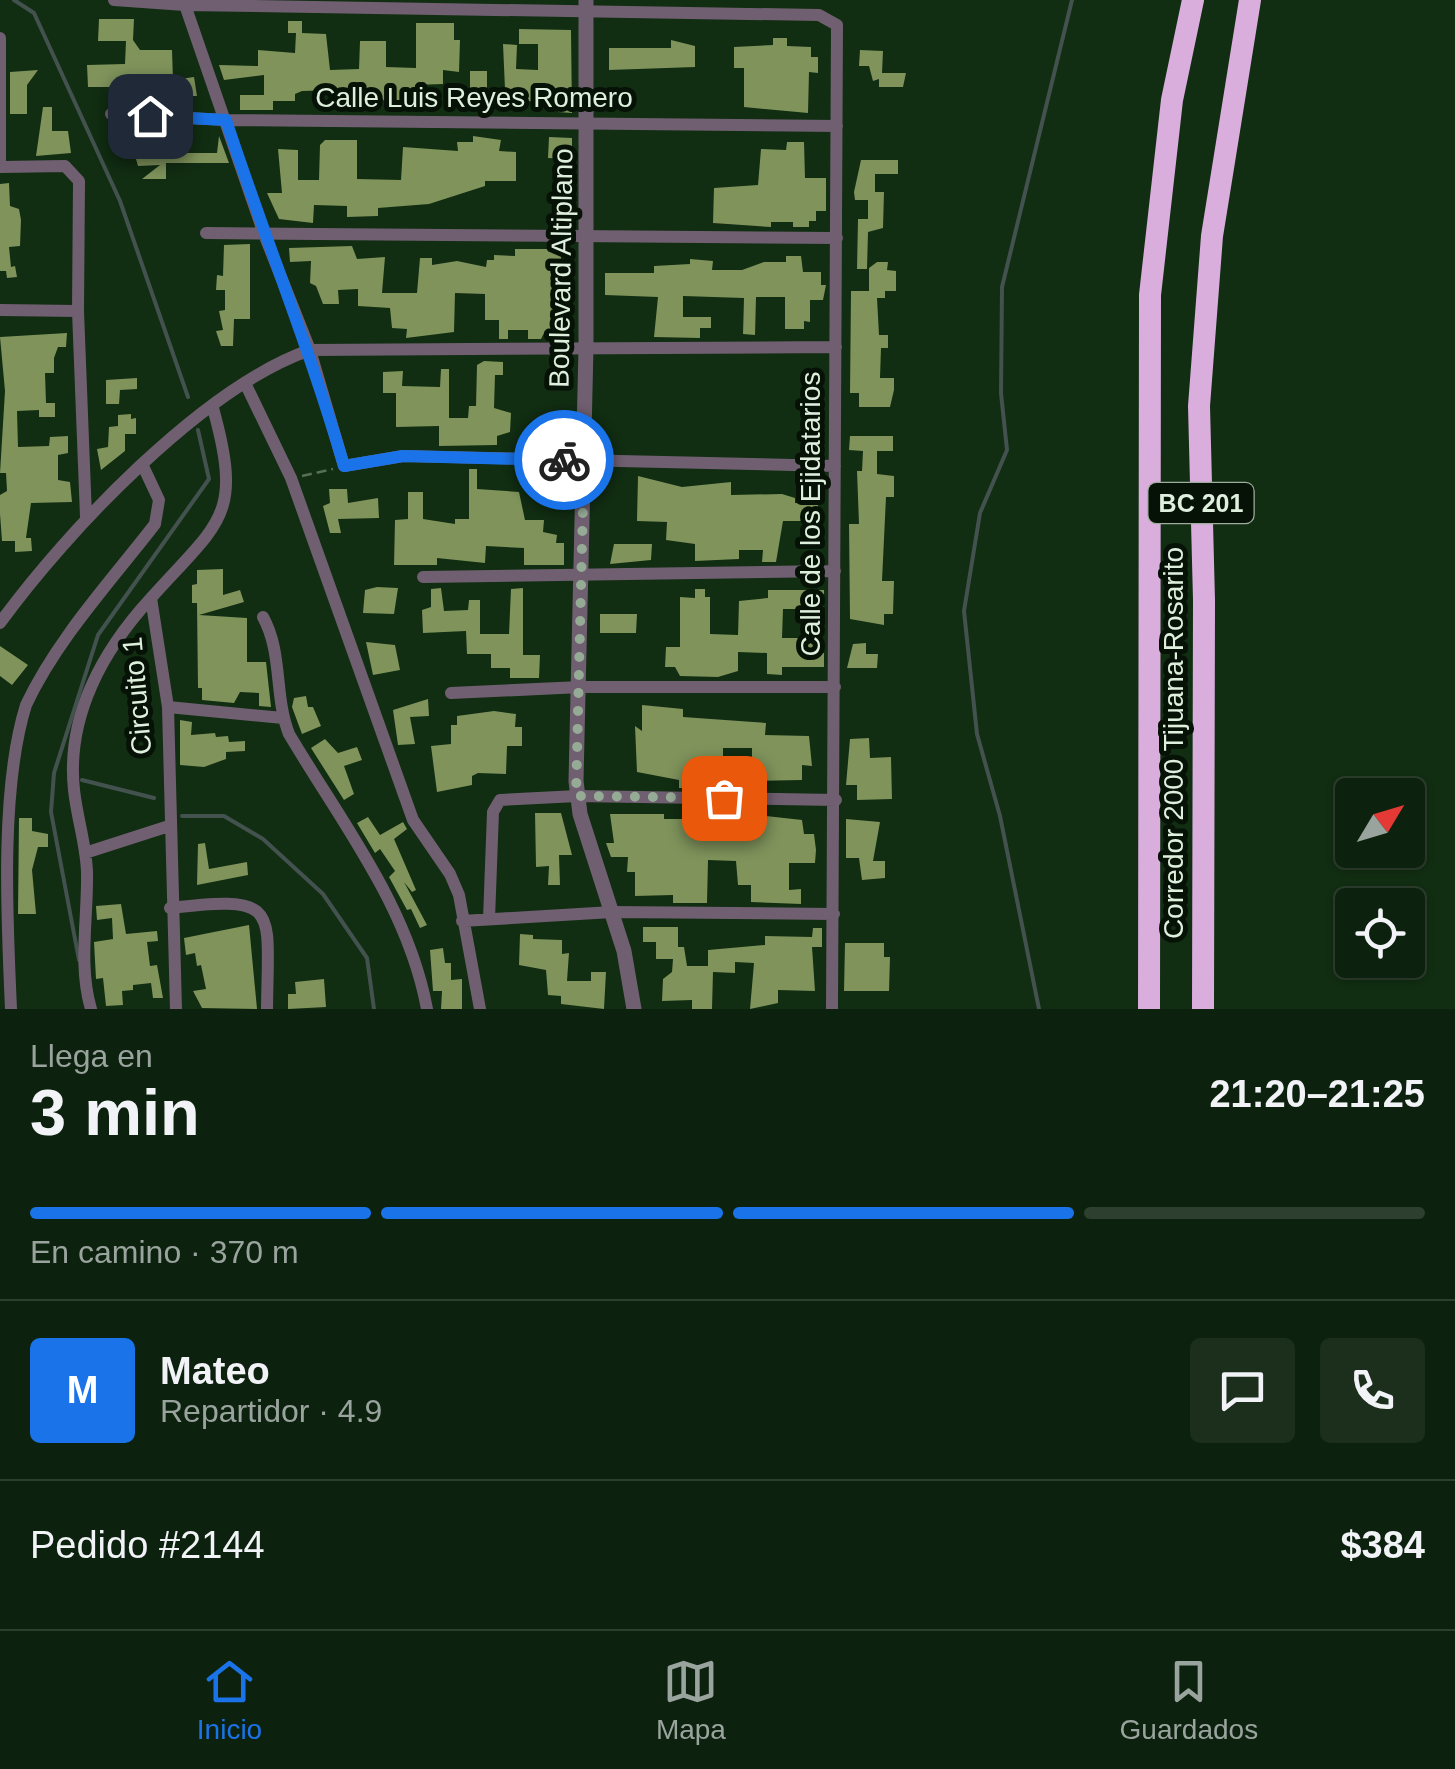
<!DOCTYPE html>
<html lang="es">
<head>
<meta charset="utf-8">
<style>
  :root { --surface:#0d220e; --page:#1b2f1c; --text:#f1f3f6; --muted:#9aa49e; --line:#2d3f2e; --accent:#1a73e8 }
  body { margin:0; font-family:Arial,sans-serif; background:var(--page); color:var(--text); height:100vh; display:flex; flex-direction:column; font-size:38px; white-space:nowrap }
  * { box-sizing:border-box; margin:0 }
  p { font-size:32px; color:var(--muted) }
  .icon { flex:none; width:55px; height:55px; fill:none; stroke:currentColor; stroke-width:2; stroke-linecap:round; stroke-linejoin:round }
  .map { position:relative; height:1009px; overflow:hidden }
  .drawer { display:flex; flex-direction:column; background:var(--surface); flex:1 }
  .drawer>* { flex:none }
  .needle { width:65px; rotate:52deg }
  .fabs { position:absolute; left:1335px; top:778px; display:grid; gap:20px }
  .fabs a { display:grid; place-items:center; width:90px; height:90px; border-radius:10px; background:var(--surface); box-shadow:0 2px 8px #0004,0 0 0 2px var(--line); font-size:50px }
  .pin { position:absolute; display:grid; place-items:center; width:85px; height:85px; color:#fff; margin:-42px; border-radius:20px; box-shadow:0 5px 15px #0006 }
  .courier { position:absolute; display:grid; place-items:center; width:100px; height:100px; margin:-50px; border:8px solid #1a73e8; border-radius:50%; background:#fff; color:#222; box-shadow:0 2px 12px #0007 }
  .overview em { font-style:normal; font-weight:700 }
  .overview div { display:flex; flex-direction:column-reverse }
  .overview { display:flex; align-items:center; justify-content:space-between; height:170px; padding:0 30px }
  h1 { font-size:65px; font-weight:700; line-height:75px }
  .bar { display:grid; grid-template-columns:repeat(4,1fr); gap:15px 10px; align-content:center; height:120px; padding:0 30px }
  .bar i { height:12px; border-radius:8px; background:var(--line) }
  .bar .on { background:var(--accent) }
  .bar p { grid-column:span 4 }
  .line { display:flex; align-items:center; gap:25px; padding:0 30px; border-top:2px solid var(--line) }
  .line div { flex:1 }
  .round { display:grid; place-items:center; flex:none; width:105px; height:105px; border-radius:10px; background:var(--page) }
  .dock { display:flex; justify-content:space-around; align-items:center; height:140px; border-top:2px solid var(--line); background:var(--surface); font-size:28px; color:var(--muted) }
  .dock a { display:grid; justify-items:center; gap:5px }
  .dock .on { color:var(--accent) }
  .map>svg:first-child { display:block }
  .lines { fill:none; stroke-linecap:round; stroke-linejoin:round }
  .stream { stroke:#43524e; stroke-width:4 }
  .building { fill:#7f935b }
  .path { stroke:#576f57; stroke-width:2.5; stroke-dasharray:10 5; stroke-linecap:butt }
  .minor { stroke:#705f71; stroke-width:12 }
  .tertiary { stroke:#705f71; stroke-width:15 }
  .motorway { stroke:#d9addc; stroke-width:22 }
  .done { stroke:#96ab96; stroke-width:10; stroke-dasharray:0 18 }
  .route { stroke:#1a73e8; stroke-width:12 }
  .labels { text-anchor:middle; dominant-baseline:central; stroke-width:10; stroke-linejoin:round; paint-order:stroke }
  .shield { fill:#071207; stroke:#9ead9d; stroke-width:2.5 }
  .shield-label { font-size:25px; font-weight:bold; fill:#deefdd }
  .street-label { font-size:28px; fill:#deefdd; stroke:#071207 }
</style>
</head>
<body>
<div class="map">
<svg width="1455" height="1009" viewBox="0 0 1455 1009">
  <rect width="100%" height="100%" fill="#112d12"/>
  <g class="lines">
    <path class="stream" d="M14,0L34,13L120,201L188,397
      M82,780L154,798
      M182,816H224L263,839L323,894L367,958L374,1009
      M79,960L51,812L54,773L98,635L209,479L198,430
      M1039,1009L1000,816L977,734L964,611L980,513L1007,450L1001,393L1002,287L1072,0"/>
  </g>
  <path class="building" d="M99,19H134L133,40L140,50H172L173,80L194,77L197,96H187L188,108L129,105L130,96L109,95L110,87H88L87,65L125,64L126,41H98Z
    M288,21H302V33L326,34L330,70L359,69L360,41H386V67L416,68V23H454V40H460L459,72L443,70V84L415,85V99L401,98V112H393L377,92L341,95L337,90L302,91L295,94V101H273V110H240V95H264V75L224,80L219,65L258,66V50L295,53L296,33H288Z
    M519,29L571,30L572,113L558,112V103L531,101L515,104V110H502V104L470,105V71H487V89H505L503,44L517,45L516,69L538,70V44H519Z
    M773,38H787V46L811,47V57H818V73L809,72L808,113L744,107V68H734V47L773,45Z
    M671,40L695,46V67L609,70V48H671Z
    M860,50L883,51L882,73H906L903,87H879V79L873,81L869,66H859Z
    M38,70L27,85V114H10V72Z
    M43,107H52V131H68L71,153L36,156Z
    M120,131H134V137L167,135L166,153H217L219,136L229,163H166V179H142L160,165L138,166L134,152L123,151Z
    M473,136L501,140L499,151L516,152V181H485V186L429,204L378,208V216L347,217V206L314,205L313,223L279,219L267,193H282L278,149L298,150V180H319L320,145L325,140H357V179L401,180L403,147L458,151L457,142H473Z
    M549,137L572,138V159L548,158Z
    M787,142H804L805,178H826V211H816V221H809V227H793V222H771V227L713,223L714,188L758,185L761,149L786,150Z
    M861,160H898V174H875V192H884L883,228L868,232L867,269H857L858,219H868V200H855L854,192Z
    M9,183L10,206L19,209L21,220L20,246L9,247L11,267L15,266L17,277L7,278L6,271H0V184Z
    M250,244V319H234L233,346H221L216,331L223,330L219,311L225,310V290H216L217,275L223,276L224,245Z
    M352,246L357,259L385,257L382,293H417L420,258H432V265L457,261L486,267L487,260H494V255L515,256V249H561V260H569V272H558V296L567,297L568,331H545L541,339H528V330H508V339H499V320H485V294L455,293L454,332L406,338L407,329L392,328L390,308L358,306V289L338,290L339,304H323L316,286L310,283L311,261L290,262L289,248Z
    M786,256H801L803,272H821V285H826L823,300H810V322L804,321V329H785V297H756L755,335L743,334L744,298L683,296V317H711V328H700V338L654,337L658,297L605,295V273H654V266L690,264V259L713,261L712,270H742L764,262H786Z
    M877,262H888L887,270L896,271V291H885V298H877L879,335H888V348H881L880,378H894V390L890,407H859V393H850L851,291H869V268Z
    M67,333L66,347H58L54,358V373H45L46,403H55V417H39V410L17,411L18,447L49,446L50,437L68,436V453L58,455V480L70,482L72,502L31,503L26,538H31L32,551L15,552V541H2L0,514V495L7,491L6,473H0L5,391L0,337Z
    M484,361L503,362V375H495L494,408L511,413L510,432L497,436V445L439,446V426L396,427V393H383V372L403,371L402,386L440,387L441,369H449V418H468L469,406H476L477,365Z
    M137,378V389L120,390L119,404H106V380Z
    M131,414V419L136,418V434H125V451L101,470L97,449L108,447L109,427L118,426V415Z
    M527,430L564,431V450L526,449Z
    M850,436H893V451H877V474L894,476V497H886L882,581H894L893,614H884V625L850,619L849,524H859L857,471H862L863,451L849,450Z
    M469,469H477V489L519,492L525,520H544L543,532L557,535L556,543H564V565H524V548L486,546L485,563L437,558V565H394L395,520L408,519V492H423V519L455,524V519H469Z
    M638,476L682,487L731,482V495L782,494L795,498V503L818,504V521H783L776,562H762L763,550H739V559L695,561V544L666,540L667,522L637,521Z
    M329,489H347L348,503L378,498L379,518L338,519L341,533H330L323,506L330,503Z
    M614,544H652L651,560L610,564Z
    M223,569V595L240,590L244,602L199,615L247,618V662H266L271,707L259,706V693L240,692L234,703L202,700V688H198L197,603H192V585L197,584V570Z
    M377,587L398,588L394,614L363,613L365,590Z
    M441,588L444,611L468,610L469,600H480V634H509L511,589L523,588V655H540L539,678H510V668H491V654H467L466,631L423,633L422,610L431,607V589Z
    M695,589H705V597H710V634L738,635L739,601L768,598V590H824V609H783L782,638H817L816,653H824V667H782V675L767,674V653L738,652V671L718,677L680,676L675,667H665L666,647H680V597L695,598Z
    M600,614H637L636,633H600Z
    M366,642L395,645L400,670L373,675Z
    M866,643V654H878L877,668H847L853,644Z
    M0,646L28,665L12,685L0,676Z
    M306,696L308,707H313L321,726L302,734L292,707L294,698Z
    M428,699L429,716L410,717L415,744L398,745L393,710Z
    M642,705L683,709V717L766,723L765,735L809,736L812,766L802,765V780L752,781V748H723V763H694V788H679V780L637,772L635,726L642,731Z
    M494,711L516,714L515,727H522V746H507L506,774L478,773L472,776V785L437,792L431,746L451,744V725H457V716Z
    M180,720L192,722L191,735L215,733L216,737L228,736L229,742L245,741V751L226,752V759L204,767L180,765Z
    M869,738L870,758L891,757L892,799L857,800V785H846L850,739Z
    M325,739L338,753L357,747L362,760L344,766L354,794L344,800L311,748Z
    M535,813H561L572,855H559L560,885H548L549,866L536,867Z
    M610,814H664V819H693V824L736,820V827L763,828L766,816L802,820L804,834H814L816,850L815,863H789V890L801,889V904L751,902V885H738L736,861L708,860L707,903H673V895L635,896V872H627L628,857H611L606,843H614Z
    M368,817L380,835L403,822L407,829L394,839L416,890L412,892L404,882L427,925L420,928L411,909L407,910L389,877L395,871L380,849L375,853L357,823Z
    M19,818H32V831L48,834V847H38L32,870L36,914H18Z
    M846,819L880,822L873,861H885V878L862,880L859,858H846Z
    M205,843L209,869L247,862L248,875L197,885L198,844Z
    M121,904L126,934L157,931L158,941L147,942L150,966L157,965L163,998H153L151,983L133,985V990L122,991L123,1005L106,1006L103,978L96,979L94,942L113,939L112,918L97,920L96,906Z
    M249,925L257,1009L202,1008L193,991L206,989L201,965L197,966L195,953L186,955L184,938Z
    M643,927H678V947H684L687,966H708V950L765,945V936L812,937L813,928H822V947H812L815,991L778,990V1003L750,1009L754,963L735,962V973L713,972L712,1009H692V1000L662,1001L663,979L672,972L673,959H656V942H643Z
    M520,934L533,935V939L562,940V954L569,953L567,981H591V972H606L604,1009L561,1004V996L548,995L546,970L519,965Z
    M845,943H884V957H890L889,991H844Z
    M443,948L445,963H451V980L462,979V1009H441L442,991H433L430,950Z
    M324,979L326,1007L288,1009V994H296L295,982Z"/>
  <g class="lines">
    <path class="path" d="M302,476L333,469"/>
    <path class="minor" d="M114,0L185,5L819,15L837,25L832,1009
      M185,5L264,234L310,350L344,466L403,456L835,466
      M0,38V167
      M111,114L226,120L837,126
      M2,167L65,166L79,181L78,311L86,517
      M206,233L837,238
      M0,310L78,311
      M245,383L291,478L413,820L450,874L459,895L480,1009
      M423,577L835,571
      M263,617C283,653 274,696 289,734C341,822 408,906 427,1009
      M0,623C66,532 203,387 310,350L836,347
      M451,693L581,687H835
      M168,707L283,718
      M85,853L169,826
      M170,908C281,895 268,907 267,1009
      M489,919L493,812L500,800L577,796L836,800
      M462,921L612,912L834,914
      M11,1009C7,918 0,788 26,705C57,639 111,581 155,524L159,500L143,466
      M91,1009C78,965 88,918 87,872C86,844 77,818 74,790C66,716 103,650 151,598
      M176,1009L168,707L151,598C221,520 243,517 213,408"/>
    <path class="tertiary" d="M586,0V347L576,781L580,814L624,951L634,1009"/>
    <path class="motorway" d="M1149,1009L1150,295L1172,100L1193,0
      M1203,1009L1204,600L1199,406L1212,236L1250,0"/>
  </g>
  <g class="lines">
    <path class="done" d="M564,460L584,461L576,796L724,798"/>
    <path class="route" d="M150,116L226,120C264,236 310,349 344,466L403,456L564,460"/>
  </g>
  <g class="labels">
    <rect class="shield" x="1148.5" y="483" width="105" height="40" rx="8"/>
    <g class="shield-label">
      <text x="1201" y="503">BC 201</text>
    </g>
    <g class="street-label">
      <text x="474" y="97">Calle Luis Reyes Romero</text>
      <text transform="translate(561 268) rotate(-89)">Boulevard Altiplano</text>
      <text transform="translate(810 514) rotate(-90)">Calle de los Ejidatarios</text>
      <text transform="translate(137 696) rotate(-95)">Circuito 1</text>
      <text transform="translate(1173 743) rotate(-90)">Corredor 2000 Tijuana-Rosarito</text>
    </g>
  </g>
</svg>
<div class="fabs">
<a><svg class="needle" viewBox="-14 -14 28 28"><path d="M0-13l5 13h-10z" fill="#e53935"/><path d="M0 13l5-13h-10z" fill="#9aa49e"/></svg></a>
<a><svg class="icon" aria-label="locate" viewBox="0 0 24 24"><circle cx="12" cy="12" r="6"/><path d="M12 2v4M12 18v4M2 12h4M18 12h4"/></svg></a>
</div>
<div class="pin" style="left:724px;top:798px;background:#ea580c"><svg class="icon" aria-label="bag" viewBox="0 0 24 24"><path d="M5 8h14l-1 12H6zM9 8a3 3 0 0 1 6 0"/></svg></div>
<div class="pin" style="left:150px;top:116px;background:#1f2937"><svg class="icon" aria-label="home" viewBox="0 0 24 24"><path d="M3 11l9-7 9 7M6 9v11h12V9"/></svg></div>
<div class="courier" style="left:564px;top:460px"><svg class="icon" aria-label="bike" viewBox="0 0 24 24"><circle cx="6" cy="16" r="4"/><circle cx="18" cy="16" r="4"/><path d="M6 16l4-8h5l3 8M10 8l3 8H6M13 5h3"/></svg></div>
</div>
<section class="drawer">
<div class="overview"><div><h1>3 min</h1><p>Llega en</p></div><em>21:20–21:25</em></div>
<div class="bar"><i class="on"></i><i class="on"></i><i class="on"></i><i></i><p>En camino · 370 m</p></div>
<div class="line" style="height:180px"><b class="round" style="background:var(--accent);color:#fff">M</b><div><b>Mateo</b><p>Repartidor · 4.9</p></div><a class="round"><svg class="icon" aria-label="chat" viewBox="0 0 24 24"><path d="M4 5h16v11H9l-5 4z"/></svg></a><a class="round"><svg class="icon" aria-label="phone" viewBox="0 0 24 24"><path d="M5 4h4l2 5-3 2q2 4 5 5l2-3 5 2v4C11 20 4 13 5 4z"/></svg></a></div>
<div class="line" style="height:130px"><div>Pedido #2144</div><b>$384</b></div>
</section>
<nav class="dock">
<a class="on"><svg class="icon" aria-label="home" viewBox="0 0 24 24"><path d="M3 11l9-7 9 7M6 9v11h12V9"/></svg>Inicio</a>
<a><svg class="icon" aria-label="map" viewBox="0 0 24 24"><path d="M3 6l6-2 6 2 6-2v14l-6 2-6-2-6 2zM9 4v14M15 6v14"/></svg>Mapa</a>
<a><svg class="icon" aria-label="saved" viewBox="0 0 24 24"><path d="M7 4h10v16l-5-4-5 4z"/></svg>Guardados</a>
</nav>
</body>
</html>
